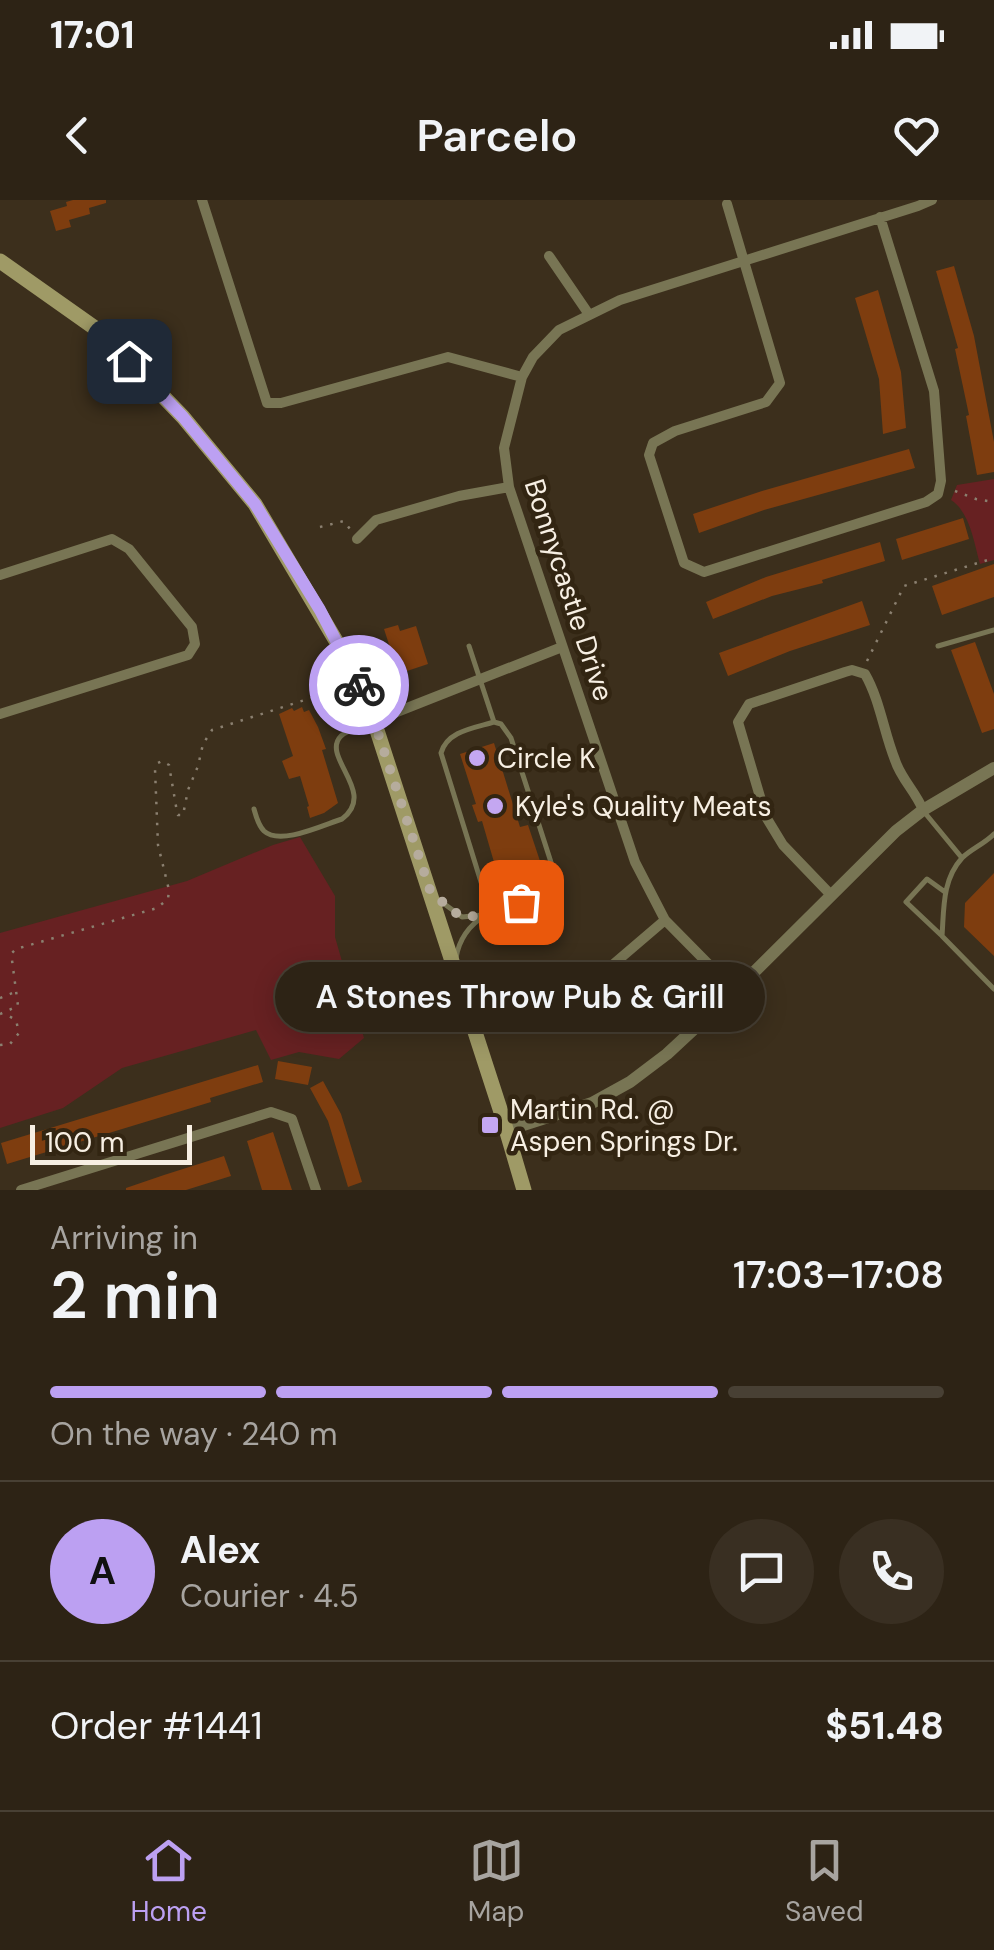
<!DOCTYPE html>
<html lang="en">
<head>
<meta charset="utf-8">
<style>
  :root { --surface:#2d2315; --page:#392f22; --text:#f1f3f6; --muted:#a7a4a0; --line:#484034; --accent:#bca0f2 }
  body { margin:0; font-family:"DM Sans",sans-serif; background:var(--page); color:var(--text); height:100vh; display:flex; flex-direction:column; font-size:38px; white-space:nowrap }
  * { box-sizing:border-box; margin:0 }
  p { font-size:32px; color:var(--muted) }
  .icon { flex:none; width:55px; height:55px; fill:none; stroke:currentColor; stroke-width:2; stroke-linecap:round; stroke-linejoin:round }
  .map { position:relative; height:990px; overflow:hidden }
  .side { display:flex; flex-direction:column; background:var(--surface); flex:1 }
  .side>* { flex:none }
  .scale { position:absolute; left:30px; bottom:25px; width:162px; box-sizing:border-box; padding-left:10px; border:5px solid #f7efe3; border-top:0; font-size:28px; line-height:35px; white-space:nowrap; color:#f7efe3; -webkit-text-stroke:8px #322512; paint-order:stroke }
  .pin { position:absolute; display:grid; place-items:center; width:85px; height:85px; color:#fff; margin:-42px; border-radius:20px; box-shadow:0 5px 15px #0006 }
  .courier { position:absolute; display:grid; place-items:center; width:100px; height:100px; margin:-50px; border:8px solid #bca0f2; border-radius:50%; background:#fff; color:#222; box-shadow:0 2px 12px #0007 }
  .bubble { position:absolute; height:70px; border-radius:35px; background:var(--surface); box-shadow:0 5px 25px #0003,0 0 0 2px var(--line); font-size:32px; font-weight:600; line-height:70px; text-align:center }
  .overview em { font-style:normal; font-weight:600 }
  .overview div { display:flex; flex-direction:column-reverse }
  .overview { display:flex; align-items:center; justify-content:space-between; height:170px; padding:0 50px }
  h1 { font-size:65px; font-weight:600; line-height:75px }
  .bar { display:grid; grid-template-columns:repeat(4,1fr); gap:15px 10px; align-content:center; height:120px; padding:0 50px }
  .bar i { height:12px; border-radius:8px; background:var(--line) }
  .bar .current { background:var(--accent) }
  .bar p { grid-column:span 4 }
  .line { display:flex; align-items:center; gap:25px; padding:0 50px; border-top:2px solid var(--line) }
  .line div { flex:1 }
  .round { display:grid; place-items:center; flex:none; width:105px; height:105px; border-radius:52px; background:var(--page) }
  .status { display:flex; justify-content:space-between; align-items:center; height:70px; padding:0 50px; background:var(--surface); direction:ltr }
  .status svg { height:28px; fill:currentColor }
  header { display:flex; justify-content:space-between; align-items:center; height:130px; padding:0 50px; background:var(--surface); font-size:45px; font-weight:600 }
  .dock { display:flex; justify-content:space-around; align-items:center; height:140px; border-top:2px solid var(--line); background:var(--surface); font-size:28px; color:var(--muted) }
  .dock a { display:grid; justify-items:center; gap:5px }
  .dock .current { color:var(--accent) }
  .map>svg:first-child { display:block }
  .green { fill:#672122 }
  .building { fill:#7e3d0f }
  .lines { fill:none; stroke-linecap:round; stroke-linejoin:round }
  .path { stroke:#8b8070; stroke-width:2.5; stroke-dasharray:2.5 8; stroke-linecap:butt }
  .service { stroke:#787554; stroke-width:5 }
  .minor { stroke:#787554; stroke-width:10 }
  .tertiary { stroke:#787554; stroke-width:12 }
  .secondary { stroke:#9f9a66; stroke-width:15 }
  .done { stroke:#b6ac9d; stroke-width:10; stroke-dasharray:0 18 }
  .route { stroke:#bca0f2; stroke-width:12 }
  .poi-dot { fill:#c4a7f1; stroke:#322512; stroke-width:4 }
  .labels { text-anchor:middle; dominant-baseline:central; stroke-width:9; stroke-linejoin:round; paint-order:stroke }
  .street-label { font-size:28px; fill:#f7efe3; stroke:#322512 }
  .poi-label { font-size:28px; fill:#f7efe3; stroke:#322512; text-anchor:start }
</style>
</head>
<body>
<div class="status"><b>17:01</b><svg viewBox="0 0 49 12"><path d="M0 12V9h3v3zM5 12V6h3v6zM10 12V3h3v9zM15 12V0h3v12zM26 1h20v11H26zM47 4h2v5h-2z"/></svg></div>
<header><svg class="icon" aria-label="back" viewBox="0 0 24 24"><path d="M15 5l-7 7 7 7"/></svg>Parcelo<svg class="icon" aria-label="heart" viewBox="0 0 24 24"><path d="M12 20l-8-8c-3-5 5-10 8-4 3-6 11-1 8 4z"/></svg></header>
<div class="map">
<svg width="994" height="990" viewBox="0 0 994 990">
  <rect width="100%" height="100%" fill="#3c2f1c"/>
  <path class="green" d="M994,279V360L980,364C974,343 970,312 951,300L957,285Z
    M300,637L335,696V737L364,838L339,859L299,852L271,860L256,830L122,868L63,908L0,928V733L187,681L273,645Z"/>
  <path class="building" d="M73,0H106V3L89,8L90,14L69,20L71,27L56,31L50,11L67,6L66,2Z
    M954,66L974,136L994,242V272L977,275L966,216L969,215L955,149L958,148L936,71Z
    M878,90L901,172L906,228L883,234L879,179L855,98Z
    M909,249L915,268L764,310L699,333L693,314L762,291Z
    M963,318L969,339L902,360L896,339Z
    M880,342L885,361L822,380L823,383L772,396L713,419L706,402L766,377Z
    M994,364V397L942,415L932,386Z
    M862,401L870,425L790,451L728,476L719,453Z
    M398,425L400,431L416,426L428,464L407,471L404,463L396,466L384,429Z
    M975,442L994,494V529L982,533L951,450Z
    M302,507L304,512L309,510L318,527L326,549L322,550L338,603L324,613L310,618L307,607L309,606L300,576L289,579L282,561L293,556L279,514L292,508L294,511Z
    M494,543L520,627L528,625L546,679L503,693L482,621L478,622L472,605L476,604L460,554Z
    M994,673V756L964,727L965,703Z
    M278,861L312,867L308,885L275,879Z
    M258,865L263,882L210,898L211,902L7,964L1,943Z
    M323,881L341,914L362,982L348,987L328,921L310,888Z
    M273,932L292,990H262L247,941Z
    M224,956L231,976L186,990H126V988L164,975Z"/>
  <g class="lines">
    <path class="path" d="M955,291L976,299L994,302
      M320,327L344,321L350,329
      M867,461L904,386L994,358
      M0,798L15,792
      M0,814L18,806L12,760V753L16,749L140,713L157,708L168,699L169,690L158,645L155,569L158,563L162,561L169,565L177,612L178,615H183L188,590L198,566L203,544L212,530L339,489
      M0,845L10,844L19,833L16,820L5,814"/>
    <path class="service" d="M938,446L994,430
      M254,609C256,616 258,625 264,631C280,646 323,625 342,619C378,592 320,557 341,536C348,530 362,526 371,522
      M925,613L962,658
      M994,634C984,644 971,649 962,658C942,680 944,709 942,736L994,789
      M439,700L462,717L482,715
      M490,711L441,553C447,531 474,528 494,522
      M941,735L906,702L927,679L945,692
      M456,758C464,710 513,704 552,693L558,684L511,538L501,524L494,522L469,446"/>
    <path class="minor" d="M202,0L267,203H281L448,157L522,177
      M727,4L780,183L766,202L675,231L653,243L649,255L684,363L704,372L926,302L938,294L941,281L934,191L880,17
      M549,56L588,113
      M357,339L376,320L459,296L509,287
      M0,375L112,339L129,349L192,427L195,444L188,455L0,514
      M374,521L562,447
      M831,695L783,645L766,617L738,522L749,504L845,472L852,470L865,474C880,500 884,533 895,560C901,579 916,592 923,610
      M735,791L665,720L635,662L509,287L504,248L522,177L533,157L559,130L620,100L918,6L932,0
      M525,803H552L589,785L665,720
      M21,990L271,912L292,919L316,990"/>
    <path class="tertiary" d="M505,931L592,903L630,882L667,854L735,791L896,631L923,610L994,568"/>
    <path class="secondary" d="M0,61L102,133L183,217L255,304L342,451L374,521L501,912L524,990"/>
  </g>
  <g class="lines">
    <path class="done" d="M359,485L374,521L430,690L452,711L467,718L521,702"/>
    <path class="route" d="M129,161L183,217L255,304L320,410L359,485"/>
  </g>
  <g class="poi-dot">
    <circle cx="477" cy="558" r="10"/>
    <circle cx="495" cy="606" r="10"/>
    <rect x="480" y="915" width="20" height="20" rx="5"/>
  </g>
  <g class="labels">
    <g class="street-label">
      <text transform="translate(569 390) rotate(72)">Bonnycastle Drive</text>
    </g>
    <g class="poi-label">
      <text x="497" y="558">Circle K</text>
      <text x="515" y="606">Kyle's Quality Meats</text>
      <text x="510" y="909">Martin Rd. @<tspan x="510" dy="32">Aspen Springs Dr.</tspan></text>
    </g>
  </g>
</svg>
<div class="scale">100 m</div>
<div class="pin" style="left:521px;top:702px;background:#ea580c"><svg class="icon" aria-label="bag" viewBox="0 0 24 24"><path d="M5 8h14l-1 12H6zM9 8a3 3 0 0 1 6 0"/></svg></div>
<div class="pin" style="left:129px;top:161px;background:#1f2937"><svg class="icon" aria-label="home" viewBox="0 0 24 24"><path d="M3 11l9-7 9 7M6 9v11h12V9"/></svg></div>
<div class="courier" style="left:359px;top:485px"><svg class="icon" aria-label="bike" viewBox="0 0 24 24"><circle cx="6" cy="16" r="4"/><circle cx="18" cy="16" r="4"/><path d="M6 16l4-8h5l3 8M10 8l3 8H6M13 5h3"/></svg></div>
<div class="bubble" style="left:275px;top:762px;width:490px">A Stones Throw Pub &amp; Grill</div>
</div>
<section class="side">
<div class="overview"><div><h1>2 min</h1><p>Arriving in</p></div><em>17:03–17:08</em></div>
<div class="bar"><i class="current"></i><i class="current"></i><i class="current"></i><i></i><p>On the way · 240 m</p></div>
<div class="line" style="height:180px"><b class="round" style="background:var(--accent);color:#111">A</b><div><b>Alex</b><p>Courier · 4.5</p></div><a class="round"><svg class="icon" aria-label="chat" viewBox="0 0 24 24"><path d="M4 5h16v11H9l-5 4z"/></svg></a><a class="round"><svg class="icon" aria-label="phone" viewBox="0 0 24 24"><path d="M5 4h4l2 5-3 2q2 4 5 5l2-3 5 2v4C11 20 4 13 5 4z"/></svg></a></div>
<div class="line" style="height:130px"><div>Order #1441</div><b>$51.48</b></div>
</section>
<nav class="dock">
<a class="current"><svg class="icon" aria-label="home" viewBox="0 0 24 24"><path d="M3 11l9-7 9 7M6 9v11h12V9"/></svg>Home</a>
<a><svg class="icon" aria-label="map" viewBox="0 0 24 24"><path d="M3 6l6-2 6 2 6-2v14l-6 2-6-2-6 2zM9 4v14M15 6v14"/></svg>Map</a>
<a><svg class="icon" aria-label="saved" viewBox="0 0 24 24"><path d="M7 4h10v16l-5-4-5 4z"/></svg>Saved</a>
</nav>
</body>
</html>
